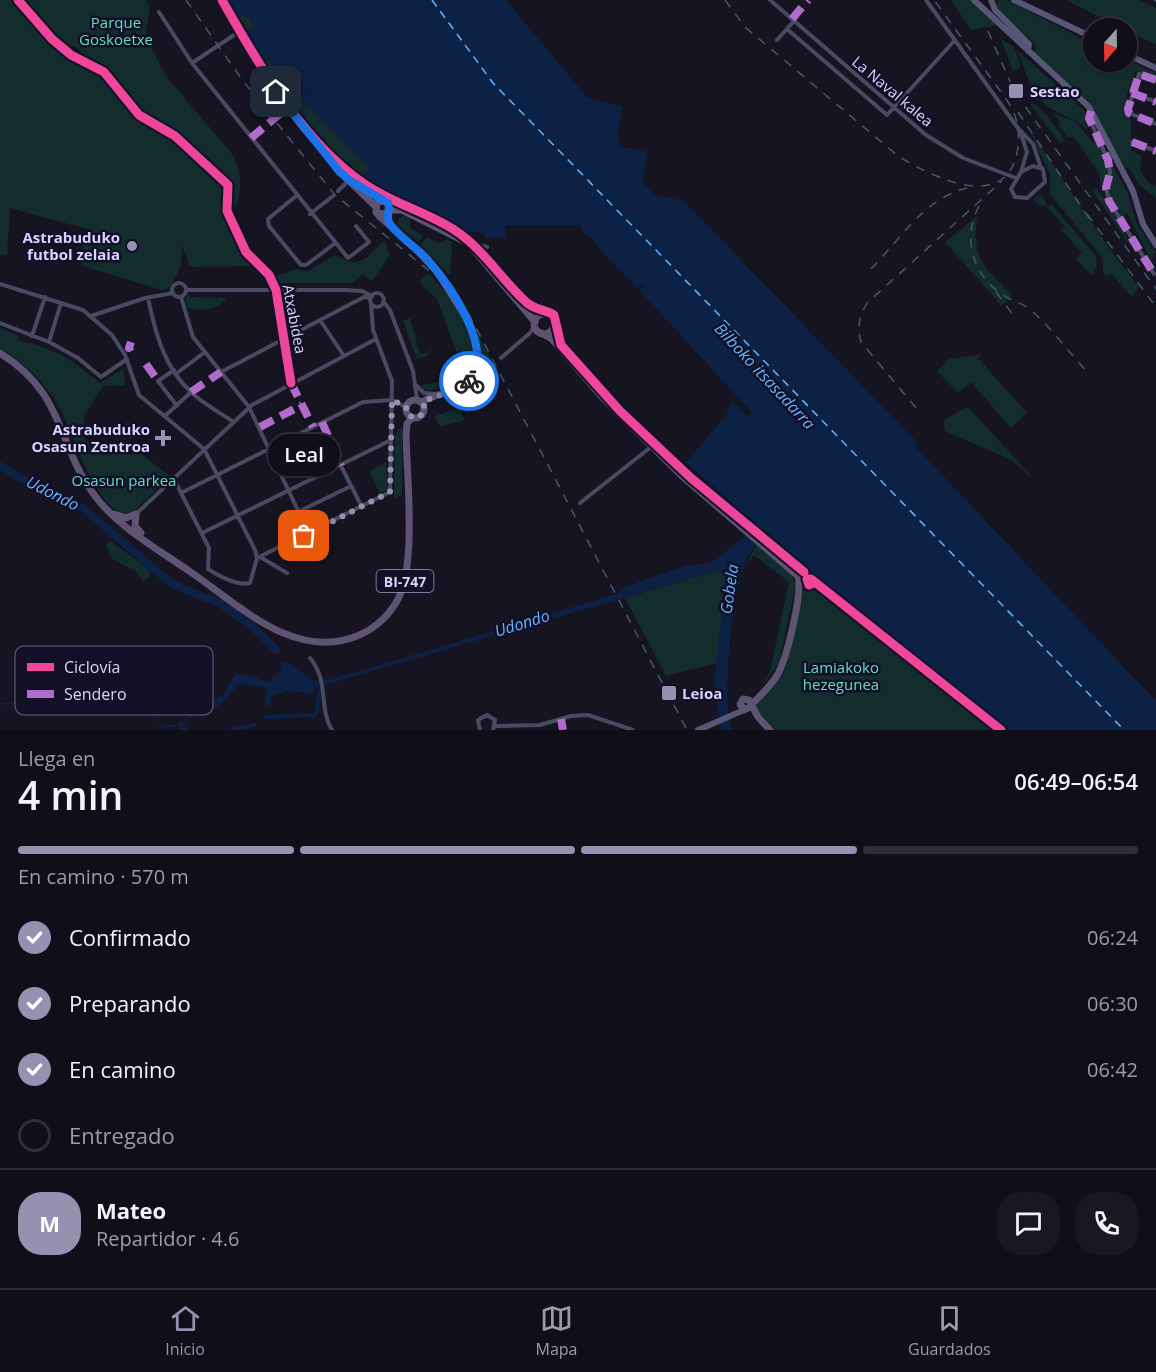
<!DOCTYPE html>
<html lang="es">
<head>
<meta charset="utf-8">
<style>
  :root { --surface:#100f19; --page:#191822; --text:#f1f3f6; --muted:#9c9ca2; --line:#302f38; --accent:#9591b1 }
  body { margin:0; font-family:"Open Sans",sans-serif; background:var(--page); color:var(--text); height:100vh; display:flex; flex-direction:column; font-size:22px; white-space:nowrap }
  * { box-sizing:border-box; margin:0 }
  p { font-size:20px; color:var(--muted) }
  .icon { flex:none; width:33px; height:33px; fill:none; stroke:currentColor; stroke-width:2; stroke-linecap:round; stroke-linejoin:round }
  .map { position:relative; height:730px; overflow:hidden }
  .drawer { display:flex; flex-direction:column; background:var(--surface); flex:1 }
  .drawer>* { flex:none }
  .needle { width:39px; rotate:200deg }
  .tools { position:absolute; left:1083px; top:18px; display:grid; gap:12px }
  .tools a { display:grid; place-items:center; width:54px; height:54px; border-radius:50%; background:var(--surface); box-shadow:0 2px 4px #0004,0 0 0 2px var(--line); font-size:30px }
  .pin { position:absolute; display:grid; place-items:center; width:51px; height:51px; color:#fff; margin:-26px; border-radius:12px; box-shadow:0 3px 9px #0006 }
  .courier { position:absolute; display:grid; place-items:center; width:60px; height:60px; margin:-30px; border:4px solid #1a73e8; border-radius:50%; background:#fff; color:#222; box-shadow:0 2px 8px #0007 }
  .bubble { position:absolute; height:42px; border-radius:21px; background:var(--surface); box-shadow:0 2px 4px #0004,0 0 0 2px var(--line); font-size:20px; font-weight:600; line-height:42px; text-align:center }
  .overview em { font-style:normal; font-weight:600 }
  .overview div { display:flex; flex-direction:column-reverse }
  .overview { display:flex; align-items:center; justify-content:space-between; height:102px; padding:0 18px }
  h1 { font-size:39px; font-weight:600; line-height:45px }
  .bar { display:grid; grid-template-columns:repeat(4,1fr); gap:9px 6px; align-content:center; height:72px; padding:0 18px }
  .bar i { height:8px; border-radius:4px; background:var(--line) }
  .bar .selected { background:var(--accent) }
  .bar p { grid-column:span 4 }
  .line { display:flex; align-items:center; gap:15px; padding:0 18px; border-top:2px solid var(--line) }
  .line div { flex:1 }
  .round { display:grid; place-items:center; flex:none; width:63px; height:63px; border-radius:24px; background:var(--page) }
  ol { padding:0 18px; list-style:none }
  li { display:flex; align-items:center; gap:18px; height:66px }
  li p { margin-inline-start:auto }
  li .icon { padding:6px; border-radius:50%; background:var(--accent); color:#fff; stroke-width:4 }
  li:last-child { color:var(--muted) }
  li i { width:33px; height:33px; border:3px solid var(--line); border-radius:50% }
  .tabs { display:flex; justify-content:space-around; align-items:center; height:84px; border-top:2px solid var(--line); background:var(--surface); font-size:16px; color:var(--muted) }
  .tabs a { display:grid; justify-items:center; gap:3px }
  .tabs .selected { color:var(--accent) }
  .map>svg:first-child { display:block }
  .green { fill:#132c2d }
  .water { fill:#0d2144 }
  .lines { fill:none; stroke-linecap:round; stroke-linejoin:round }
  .stream { stroke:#0d2144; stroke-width:1.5 }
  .canal { stroke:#0d2144; stroke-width:4.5 }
  .river { stroke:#0d2144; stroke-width:8 }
  .ferry { stroke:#62b6ff; stroke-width:1.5; stroke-dasharray:8 6; stroke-linecap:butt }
  .street { stroke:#4a4962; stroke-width:4 }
  .secondary { stroke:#575674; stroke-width:6 }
  .primary { stroke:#5e5373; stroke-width:7 }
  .rail { stroke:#43596b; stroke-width:1.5; stroke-dasharray:9 8; stroke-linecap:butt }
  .primary-bridge { stroke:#5e5373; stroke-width:7 }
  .quiet { stroke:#b06ccc; stroke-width:8; stroke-dasharray:15 8; stroke-linecap:butt }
  .cycleway-casing { stroke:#130f26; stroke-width:13 }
  .cycleway { stroke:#ed469a; stroke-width:9 }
  .done { stroke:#9591b1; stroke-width:6; stroke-dasharray:0 10.8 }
  .route { stroke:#1a73e8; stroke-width:8 }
  .poi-dot { fill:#9591b1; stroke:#130f26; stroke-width:2 }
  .labels { text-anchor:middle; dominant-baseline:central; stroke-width:5; stroke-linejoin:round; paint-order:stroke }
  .shield { fill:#130f26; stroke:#9e99be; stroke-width:1.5 }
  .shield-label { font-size:14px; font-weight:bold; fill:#d9d4ff }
  .park-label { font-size:15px; fill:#5fe0c0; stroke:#130f26 }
  .street-label { font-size:15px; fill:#d9d4ff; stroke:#130f26 }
  .poi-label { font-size:15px; font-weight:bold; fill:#d9d4ff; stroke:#130f26; text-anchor:start }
  .water-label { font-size:16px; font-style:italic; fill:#62b6ff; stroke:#130f26 }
  .key { fill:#130f26; stroke:#4e4a67; stroke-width:1.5 }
  .key-label { font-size:16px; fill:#d9d4ff }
</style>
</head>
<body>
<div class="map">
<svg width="1156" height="730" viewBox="0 0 1156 730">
  <rect width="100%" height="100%" fill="#161421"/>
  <path class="green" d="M0,0H16L59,51L101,74L97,63L84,56L75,46H64L22,0H145L150,8L146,31L150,45L166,76L233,155C242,173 242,186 237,205L223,212L246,259L254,266L189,267L187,257L181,244C185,260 177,276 169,289L161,290L83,266L80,257L87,229L10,208L7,256L0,255Z
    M951,0H973L996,25L971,30Z
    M999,0H1006L1093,44L1094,62L1127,60L1156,73V79L1135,72L1127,94L1126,110L1131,121V151L1142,156L1140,171L1149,183L1156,186V198L1138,184L1129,167L1125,168L1089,106L1033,52L1036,48L1034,43L998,10L996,5Z
    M1066,0H1140L1156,8V45Z
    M230,11L250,18L254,27L243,34Z
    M1001,39L1014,47L1021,67L1013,71Z
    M1018,51L1084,110L1090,125L1086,130C1075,116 1063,117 1050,108C1031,96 1025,70 1018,51Z
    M268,58L285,79L277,86L260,63Z
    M299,97L370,168L362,178C333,157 311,132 290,103Z
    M1032,102L1046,114L1065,140L1060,143L1030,104Z
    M1054,114L1075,121L1093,142L1100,145L1108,170L1104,183L1105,192L1100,185L1099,173L1073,136L1068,138L1058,125L1060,123Z
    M1028,128L1104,241L1139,287L1131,296L1111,273L1107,277L1103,273V259L1050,194V175Z
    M1110,161L1128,193L1137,225L1156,252L1151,260L1127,213L1124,216L1127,229C1120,217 1109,203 1108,190C1107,181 1111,171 1110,161Z
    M1097,188L1120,223L1132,249L1092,190Z
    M1041,194L1048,207L1051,204L1096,256L1097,267L1092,276L1076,259L1082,253L1061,230L1065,227L1045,205L1042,207L1033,199Z
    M402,216L410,218V228L423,235L419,243L398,225V220Z
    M977,216C972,261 983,265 1012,295L1002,306L945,242Z
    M426,237L438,243L447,239L452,242L450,276L421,245Z
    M385,240L390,255L372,281L362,274L353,283H278L274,277L296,269L308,271L335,255C361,271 365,257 385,240Z
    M428,273C463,308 510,389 425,390L420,385L454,380L461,376L459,359L437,299L419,282Z
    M188,294L190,297L227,298C215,310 204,312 187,308L185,298Z
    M410,318L420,354L427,353L435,344L427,356L417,359L403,321Z
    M473,326L500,376L496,380L499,387L479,394L474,387L482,356Z
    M0,328L19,336L17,340C56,349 69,357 100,383L123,369L125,385L103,386L84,416L85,440L94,444V451L143,455L170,476L131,514C97,519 72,429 59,407C44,381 25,363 0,348Z
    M982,354L978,358L1027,413L1011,428L971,382L958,393L937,371L949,359Z
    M965,407L970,409L1035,480L1011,460L945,431L944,421Z
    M460,408L464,420L440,427L435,416Z
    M126,423L146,425L145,436L125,435Z
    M398,428H402V495L394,499L395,438Z
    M386,462L387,489L380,494L369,471Z
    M109,540L146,567L150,572L149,578L143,581L134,570L112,559L106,546Z
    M757,544L790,570L796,585L779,663L763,685L770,671L789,582L754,555L743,569Z
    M719,570L725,574L726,579L717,663L666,676L625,598Z
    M810,588L826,595L996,730H775L757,710V704L783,674L788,661L801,596L804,590Z"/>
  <path class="water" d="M225,0H506L588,98L623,107L616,136L620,138L619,146L648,152L642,181L654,194L684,201L917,442L914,445L1156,701V730H1008L763,535C757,544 749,553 745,563C732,594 721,699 732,730H721L714,683L726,579L725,574L719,570L314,688V694L287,691L272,696L270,705H265L266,688L239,684L220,705L186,719L196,707L223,695L235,674L253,676L267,682L282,669L281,662L292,664L313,681L329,680L620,593L619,589L688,565L709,563L737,543L753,528L729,507L732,503L686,462L727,414L732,400L749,418L753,414L639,290L644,285L642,283L637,288L594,243L593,239L581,231V225H505V238H485V233L464,231L362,178L370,167L299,97L290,103L277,86L285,79L269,58L260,63L243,34L254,27L250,18L230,11Z"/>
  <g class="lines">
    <path class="stream" d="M0,704L129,698L163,727L180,725L187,719"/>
    <path class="canal" d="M266,717L314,715L317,712L320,685
      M180,725L185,730
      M232,730L254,725"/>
    <path class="river" d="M0,466L40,489L83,508L172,584L221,604L253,627L276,650"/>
    <path class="ferry" d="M432,0L493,83L1124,730"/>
    <path class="street" d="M18,0L52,39L71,55L104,72L139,115L175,136L228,185L227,211L246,252L269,275L276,290L291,383
      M770,0L926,135L963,158L1016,178
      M926,0L1020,131L1027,152L1021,172
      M159,12L192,63
      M787,29L887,115L955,40
      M237,33L192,63L348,258L369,242L356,226
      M777,40L794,21
      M1156,80L1139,74L1128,109L1129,113L1156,124
      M1132,93L1156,102
      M1091,111L1089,118L1108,160L1110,172L1106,188L1109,201L1154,274
      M1021,131L1033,144L1041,168
      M1132,142L1156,151
      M1033,166L1043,169L1045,182L1027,198L1015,197L1011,189L1021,172Z
      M338,191L349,180
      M296,196L268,219L269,226L301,265H306L334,244
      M310,214L333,196
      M468,243L487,247
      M172 290a7 7 0 1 1 14 0a7 7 0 1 1-14 0Z
      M0,284L83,310L112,335L125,355L139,395L204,449L255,550L257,558
      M186,290H347L362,291L372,296
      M370 300a7 7 0 1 1 14 0a7 7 0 1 1-14 0Z
      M181,297L193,337L249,407L318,553
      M148,298C155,332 164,368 192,393C204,404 220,413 234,422
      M383,301L390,310L413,371L417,399
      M61,303L49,342L78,358L101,377L127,359
      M91,316L145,298L173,293
      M320,320L344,356
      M0,323L49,342
      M32,336L45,297
      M501,358L530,333L535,325
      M174,370L158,381L177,406
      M221,372L364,297L371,298
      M177,373L205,352
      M416,385L424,393L435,394
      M165,416L191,392
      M341,466L362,507
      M174,479L209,548L208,569C219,576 238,586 250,583L257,558
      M181,493L363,402L392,400L406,407
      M580,503L651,447
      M300,511L351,486
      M136,514L252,405L376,339
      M202,533L391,440
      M260,557L287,573
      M257,558L390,492L392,381L373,330L371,303
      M310,658C330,682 318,707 332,730
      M495,726L540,725L571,716L588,715L633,730
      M480,730L478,720L487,715L495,720L493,730"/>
    <path class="secondary" d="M974,0L1089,107L1133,191L1143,224L1156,245
      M991,0L995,10L1029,44L1028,51
      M1014,0L1094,38
      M1126,54L1156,68
      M698,730L744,710"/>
    <path class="primary" d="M219,0L255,62L302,126L339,171L375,206
      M388,203L468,243L535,322
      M389,210H402
      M378,213L384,214L388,211L389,205L386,201L377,202L376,212L380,217L414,247
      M534 324a10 10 0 1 1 20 0a10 10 0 1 1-20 0Z
      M541,333L551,338L602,397L682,476L798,576C803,592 787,656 779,672C773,684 761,695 752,704
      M0,353C68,395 56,449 99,501C124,531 161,551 192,573C240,606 295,661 357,636C375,629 391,614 399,597C416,562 407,476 406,435L407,424L412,417
      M406 409a9 9 0 1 1 18 0a9 9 0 1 1-18 0Z
      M422,402C432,395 442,394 453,391C490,380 478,343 466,318
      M114,514L126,518L136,514
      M136,514L135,526L141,533
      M752,706L744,710L740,704L743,699L749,700L758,717L770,730"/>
    <path class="rail" d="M186,0L243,81L335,195L442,281L465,307L687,730
      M725,0L745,27L898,156C932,177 1009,216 1018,147C1020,130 1017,114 1006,99L934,0
      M1154,0L1156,1
      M988,31L1014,91L1156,289
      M1018,112L1091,221
      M979,206C962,237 972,275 1003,295C1012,301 1022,303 1031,310C1051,328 1069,352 1087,372
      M1087,214L1156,307
      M871,269C901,239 923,199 967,188
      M996,292L1013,315
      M916,408L861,342C857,327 859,317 867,303L1002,181"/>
    <path class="primary-bridge" d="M414,247L437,272L466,318"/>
    <path class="quiet" d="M792,19L808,0
      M1156,80L1139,74L1128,109L1129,113L1156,124
      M1132,93L1156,102
      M1091,111L1089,118L1108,160L1110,172L1106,188L1109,201L1154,274
      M251,138L288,107
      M1132,142L1156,151
      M131,342L129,348L132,346
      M146,364L158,381
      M291,383L313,427
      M191,392L221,372
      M322,422L341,466
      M260,427L302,405
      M561,719L563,730"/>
    <g class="cycleway-casing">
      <path id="cycleway" d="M18,0L52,39L71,55L104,72L139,115L175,136L228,185L227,211L246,252L269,275L276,290L291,383
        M222,0C257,62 303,142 363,183C391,203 427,212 456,231C484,250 501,279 526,302C534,310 545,309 554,315L561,345L620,411L691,478L804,572
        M813,583L809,585L807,579H811L1001,730"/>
    </g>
    <use href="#cycleway" class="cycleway"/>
  </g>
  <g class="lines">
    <path class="done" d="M304,536L390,492L392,400L406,407L409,416L418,418L424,412V401L460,388L469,381"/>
    <path class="route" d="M276,92L339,171L349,180L388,203C391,210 385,217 390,224C399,237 416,247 427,259C449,284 496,349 469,381"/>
  </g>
  <g class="poi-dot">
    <rect x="1008" y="83" width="16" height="16" rx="3"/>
    <circle cx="132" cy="246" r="6"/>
    <path d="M160 429h6v6h6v6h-6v6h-6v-6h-6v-6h6z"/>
    <rect x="661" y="685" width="16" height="16" rx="3"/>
  </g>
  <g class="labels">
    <rect class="shield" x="376.5" y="570" width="57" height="22" rx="4.5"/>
    <g class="shield-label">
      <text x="405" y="581">BI-747</text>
    </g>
    <g class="park-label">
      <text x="116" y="22">Parque<tspan x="116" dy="17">Goskoetxe</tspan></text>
      <text x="124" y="480">Osasun parkea</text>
      <text x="841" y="667">Lamiakoko<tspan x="841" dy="17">hezegunea</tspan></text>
    </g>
    <g class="street-label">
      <text transform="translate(893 91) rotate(40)">La Naval kalea</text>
      <text transform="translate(295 319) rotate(79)">Atxabidea</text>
    </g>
    <g class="poi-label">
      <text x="1030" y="91">Sestao</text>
      <text x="120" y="237" text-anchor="end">Astrabuduko<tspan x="120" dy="17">futbol zelaia</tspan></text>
      <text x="150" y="429" text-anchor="end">Astrabuduko<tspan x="150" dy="17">Osasun Zentroa</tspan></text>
      <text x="682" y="693">Leioa</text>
    </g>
    <g class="water-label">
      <text transform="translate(765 376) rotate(47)">Bilboko itsasadarra</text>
      <text transform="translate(53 493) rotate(27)">Udondo</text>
      <text transform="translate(729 589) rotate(-82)">Gobela</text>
      <text transform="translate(522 623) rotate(-17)">Udondo</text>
    </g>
  </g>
  <rect x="15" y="646" width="198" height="69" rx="9" class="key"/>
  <rect x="27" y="663" width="27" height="8" fill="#ed469a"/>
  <rect x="27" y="690" width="27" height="8" fill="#b06ccc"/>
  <g class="key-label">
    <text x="64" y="673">Ciclovía</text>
    <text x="64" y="700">Sendero</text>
  </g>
</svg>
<div class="tools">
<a><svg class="needle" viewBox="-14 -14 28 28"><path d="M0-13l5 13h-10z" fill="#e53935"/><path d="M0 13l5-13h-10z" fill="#9c9ca2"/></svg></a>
</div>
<div class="pin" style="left:304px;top:536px;background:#ea580c"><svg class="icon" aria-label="bag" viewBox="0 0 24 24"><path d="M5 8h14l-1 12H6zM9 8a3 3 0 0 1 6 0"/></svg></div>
<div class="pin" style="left:276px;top:92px;background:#1f2937"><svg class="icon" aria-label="home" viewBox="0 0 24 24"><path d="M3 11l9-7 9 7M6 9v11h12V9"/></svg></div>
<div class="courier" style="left:469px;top:381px"><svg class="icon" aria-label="bike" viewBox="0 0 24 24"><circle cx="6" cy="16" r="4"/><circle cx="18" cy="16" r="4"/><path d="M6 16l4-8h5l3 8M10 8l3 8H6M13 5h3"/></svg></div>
<div class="bubble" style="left:268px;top:434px;width:72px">Leal</div>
</div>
<section class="drawer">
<div class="overview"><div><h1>4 min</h1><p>Llega en</p></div><em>06:49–06:54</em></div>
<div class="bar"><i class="selected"></i><i class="selected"></i><i class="selected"></i><i></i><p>En camino · 570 m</p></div>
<ol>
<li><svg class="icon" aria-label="check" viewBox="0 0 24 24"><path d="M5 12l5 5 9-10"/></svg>Confirmado<p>06:24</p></li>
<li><svg class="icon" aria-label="check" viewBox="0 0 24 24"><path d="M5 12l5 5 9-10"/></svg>Preparando<p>06:30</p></li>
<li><svg class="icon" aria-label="check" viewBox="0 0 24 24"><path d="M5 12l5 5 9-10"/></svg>En camino<p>06:42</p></li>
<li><i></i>Entregado</li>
</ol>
<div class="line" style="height:108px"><b class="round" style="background:var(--accent);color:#fff">M</b><div><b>Mateo</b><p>Repartidor · 4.6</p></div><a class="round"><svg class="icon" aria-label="chat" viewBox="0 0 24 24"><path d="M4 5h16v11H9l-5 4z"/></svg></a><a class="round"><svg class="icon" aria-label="phone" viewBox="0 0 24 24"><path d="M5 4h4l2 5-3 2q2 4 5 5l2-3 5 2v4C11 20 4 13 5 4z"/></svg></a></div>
</section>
<nav class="tabs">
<a class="selected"><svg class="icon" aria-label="home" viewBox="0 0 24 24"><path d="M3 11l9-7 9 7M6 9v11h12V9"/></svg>Inicio</a>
<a><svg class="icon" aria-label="map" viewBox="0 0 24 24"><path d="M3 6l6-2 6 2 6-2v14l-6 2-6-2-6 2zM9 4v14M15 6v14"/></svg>Mapa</a>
<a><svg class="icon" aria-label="saved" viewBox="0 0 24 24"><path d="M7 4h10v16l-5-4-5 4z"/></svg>Guardados</a>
</nav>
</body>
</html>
